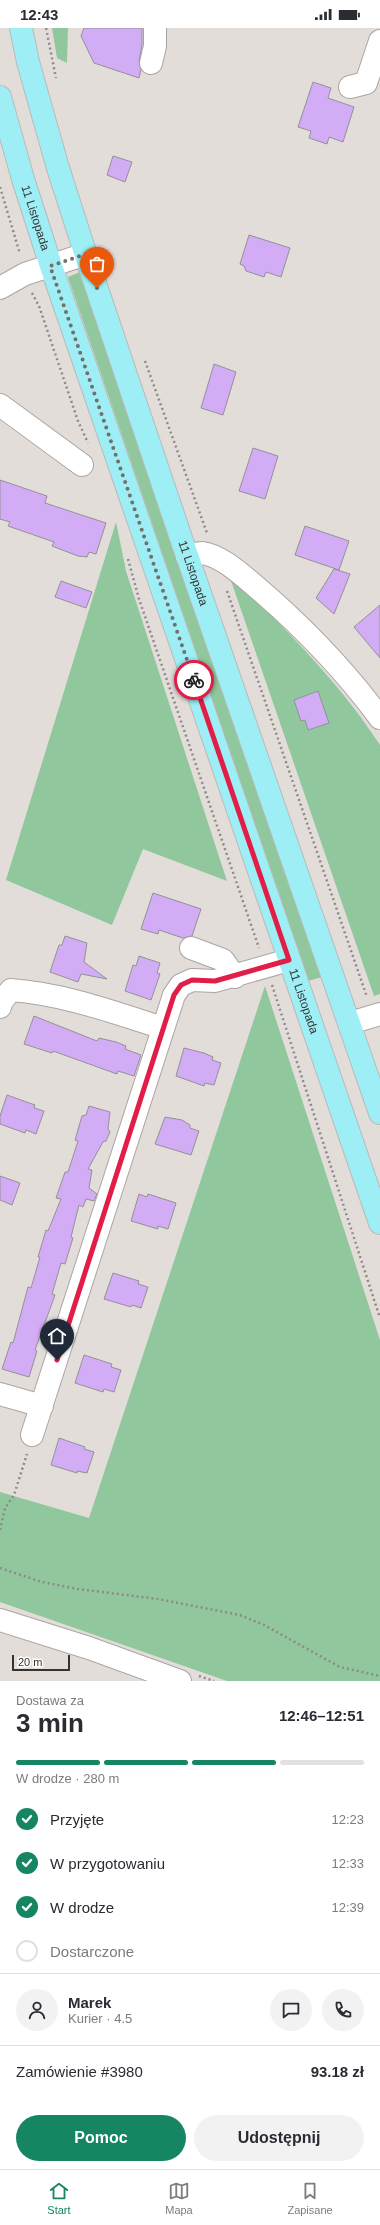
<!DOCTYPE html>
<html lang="pl">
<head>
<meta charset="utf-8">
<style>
  :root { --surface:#fff; --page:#f2f2f3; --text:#2b2b33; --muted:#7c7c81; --line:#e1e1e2; --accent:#168563 }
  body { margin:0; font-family:Helvetica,sans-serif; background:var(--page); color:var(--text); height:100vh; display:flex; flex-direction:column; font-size:15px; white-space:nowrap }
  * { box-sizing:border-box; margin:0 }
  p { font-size:13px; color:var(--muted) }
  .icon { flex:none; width:22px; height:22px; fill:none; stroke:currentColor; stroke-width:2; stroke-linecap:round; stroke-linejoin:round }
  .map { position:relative; height:1653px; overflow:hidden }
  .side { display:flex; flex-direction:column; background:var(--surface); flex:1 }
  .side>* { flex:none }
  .scale { position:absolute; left:12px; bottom:10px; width:58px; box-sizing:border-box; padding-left:4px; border:2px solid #363432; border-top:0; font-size:11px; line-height:14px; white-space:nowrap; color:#363432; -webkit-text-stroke:3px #fff; paint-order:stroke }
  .pin { position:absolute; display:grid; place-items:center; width:34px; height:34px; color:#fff; margin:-41px -17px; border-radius:50% 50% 50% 0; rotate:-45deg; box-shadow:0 0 4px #0007 }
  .pin .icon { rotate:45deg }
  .courier { position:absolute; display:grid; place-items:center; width:40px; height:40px; margin:-20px; border:3px solid #e11d48; border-radius:50%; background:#fff; color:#222; box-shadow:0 1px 5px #0007 }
  .overview em { font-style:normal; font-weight:700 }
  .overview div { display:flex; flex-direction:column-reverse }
  .overview { display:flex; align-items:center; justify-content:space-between; height:68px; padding:0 16px }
  h1 { font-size:26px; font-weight:700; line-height:30px }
  .bar { display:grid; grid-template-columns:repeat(4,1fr); gap:6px 4px; align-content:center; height:48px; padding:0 16px }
  .bar i { height:5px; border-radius:3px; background:var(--line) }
  .bar .on { background:var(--accent) }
  .bar p { grid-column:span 4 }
  .line { display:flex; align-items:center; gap:10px; padding:0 16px; border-top:1px solid var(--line) }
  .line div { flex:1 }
  .round { display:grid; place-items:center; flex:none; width:42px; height:42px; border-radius:21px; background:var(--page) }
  ol { padding:0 16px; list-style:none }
  li { display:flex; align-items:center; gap:12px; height:44px }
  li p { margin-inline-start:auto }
  li .icon { padding:4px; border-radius:50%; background:var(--accent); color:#fff; stroke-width:4 }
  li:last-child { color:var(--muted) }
  li i { width:22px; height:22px; border:2px solid var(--line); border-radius:50% }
  .button { display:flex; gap:8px; margin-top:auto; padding:8px 16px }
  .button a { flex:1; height:46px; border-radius:24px; background:var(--accent); color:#fff; font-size:16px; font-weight:700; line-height:46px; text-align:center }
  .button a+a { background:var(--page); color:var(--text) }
  .status { display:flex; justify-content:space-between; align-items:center; height:28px; padding:0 20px; background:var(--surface); direction:ltr }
  .status svg { height:11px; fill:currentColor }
  .tabs { display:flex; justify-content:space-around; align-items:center; height:56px; border-top:1px solid var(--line); background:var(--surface); font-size:11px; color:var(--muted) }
  .tabs a { display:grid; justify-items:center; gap:2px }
  .tabs .on { color:var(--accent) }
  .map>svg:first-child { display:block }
  .green { fill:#90c79c }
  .building { fill:#d3acf6; stroke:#939196 }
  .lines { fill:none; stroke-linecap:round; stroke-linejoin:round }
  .minor-casing { stroke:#aba5a2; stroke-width:24 }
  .major-casing { stroke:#bbbab9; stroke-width:24 }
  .path { stroke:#8e8a87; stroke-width:2.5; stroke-dasharray:2 3; stroke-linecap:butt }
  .minor { stroke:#fff; stroke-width:22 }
  .major { stroke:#9deef5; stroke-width:22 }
  .done { stroke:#736f6d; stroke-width:4; stroke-dasharray:0 7.2 }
  .route { stroke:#e11d48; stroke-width:5 }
  .labels { text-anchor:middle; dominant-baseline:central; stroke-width:3; stroke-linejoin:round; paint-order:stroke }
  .street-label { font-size:12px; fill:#363432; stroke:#fff }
</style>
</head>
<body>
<div class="status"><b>12:43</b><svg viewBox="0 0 49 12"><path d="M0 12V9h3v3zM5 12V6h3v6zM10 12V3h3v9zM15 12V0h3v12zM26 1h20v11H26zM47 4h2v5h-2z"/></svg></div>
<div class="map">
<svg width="380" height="1653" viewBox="0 0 380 1653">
  <rect width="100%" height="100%" fill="#e3ddda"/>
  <path class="green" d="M52,0H68L67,35L57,30Z
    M80,244L322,949L308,953L68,249Z
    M116,494L126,543L227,853L143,821L112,897L6,852Z
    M228,544C283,599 338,652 380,717V966L374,968Z
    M265,958L380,1312V1653H227L0,1574V1464L89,1490Z"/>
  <path class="building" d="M84,0H142V17L139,33L141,42L139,50L94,35L81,8Z
    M313,54L331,60L328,70L354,79L343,114L329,109L327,116L309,110L311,103L298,99Z
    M113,128L132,134L125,154L107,147Z
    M249,207L290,220L281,249L266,244L264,249L246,243L244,238L240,236Z
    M214,336L236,344L223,387L201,380Z
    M253,420L278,428L265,471L239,463Z
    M0,452L47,468L45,475L106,495L96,526L89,524L87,529L78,528L52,518L54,514L8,498L10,494L0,491Z
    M305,498L349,513L339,542L295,527Z
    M334,541L350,546L334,586L316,570Z
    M61,553L92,564L86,580L55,569Z
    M380,577V630L354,599Z
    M318,663L329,695L308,702L305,692L301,693L294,672Z
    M153,865L201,881L192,908L183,910L159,902L158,906L141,901Z
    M65,908L87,915L84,934L107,951L81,946L78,954L50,944L59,917H62Z
    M139,928L160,935L157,945L160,946L151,972L125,963L133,937L136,938Z
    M34,988L97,1013L99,1010L116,1014L126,1018L125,1021L141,1027L134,1048L118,1043L117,1046L53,1023L52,1025L24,1016Z
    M184,1020L204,1025L213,1029L212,1032L221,1035L214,1057L205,1055L204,1058L176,1048Z
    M7,1067L35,1077L34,1080L44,1083L36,1106L26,1102L25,1105L0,1096V1088Z
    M89,1078L110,1084L108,1101L110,1104L106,1113L103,1114L88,1141L92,1142L89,1160L97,1166L94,1173L86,1171L83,1179L79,1177L71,1209L73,1210L65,1236L61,1235L52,1266L55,1267L35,1322L37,1323L29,1349L2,1341L11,1314L13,1315L28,1259L31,1260L40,1229H38L46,1202L48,1203L61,1171L56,1170L65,1144H68L78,1113L75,1112L82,1088L86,1087Z
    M165,1089L182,1092L190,1097V1100L199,1103L191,1127L155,1116Z
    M0,1148L20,1155L12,1177L0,1172Z
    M139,1166L147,1169L148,1166L176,1175L168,1201L158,1198V1201L131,1193Z
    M113,1245L139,1253L138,1256L148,1259L141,1280L132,1277L131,1279L104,1271Z
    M84,1327L112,1336L111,1339L121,1342L114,1364L104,1361L103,1364L75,1355Z
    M59,1410L85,1419L84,1421L94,1424L87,1445L77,1443V1445L51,1437Z"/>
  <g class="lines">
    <g class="minor-casing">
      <path id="minor" d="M151,35L155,18V0
        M350,59L366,55L380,13
        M0,260L25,246L86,226
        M0,377L82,437
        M187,528C192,527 198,525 202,525C220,527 241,546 254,557C301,597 343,640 380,690
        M191,920L223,932L235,949
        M0,979L2,973L11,962C64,966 113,984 163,1000
        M350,995L380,986
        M0,1366L42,1378
        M32,1407L174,967L181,957L192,952L215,953L289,932
        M0,1592L89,1620L180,1653"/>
    </g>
    <g class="major-casing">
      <g id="major">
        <path id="s1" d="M21,0L28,34L58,140L92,246L182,513L380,1085"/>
        <path id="s2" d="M0,69L23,151L51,238L380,1195"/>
      </g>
    </g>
    <path class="path" d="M46,0L56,50
      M0,159L20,226
      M32,265L39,278L78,393L88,415
      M145,333L207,505
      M128,531L139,571L259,920
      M227,563L367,969
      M272,957L380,1290
      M0,1502L5,1480L14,1467L27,1426
      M0,1540L42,1554L78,1561L158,1571L240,1587L264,1597L340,1639L380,1648
      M199,1648L214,1653"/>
    <use href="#minor" class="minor"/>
    <use href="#major" class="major"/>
  </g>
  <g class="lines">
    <path class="done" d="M97,260L86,226L50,238L194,652"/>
    <path class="route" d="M57,1332L174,967L181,957L192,952L215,953L289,932L194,652"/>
  </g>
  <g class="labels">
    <g class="street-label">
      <text stroke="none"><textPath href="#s2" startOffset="126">11 Listopada</textPath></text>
      <text stroke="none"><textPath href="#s1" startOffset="572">11 Listopada</textPath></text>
      <text stroke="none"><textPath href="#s2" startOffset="954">11 Listopada</textPath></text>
    </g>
  </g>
</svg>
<div class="scale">20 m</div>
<div class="pin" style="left:97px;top:260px;background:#ea580c"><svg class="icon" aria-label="bag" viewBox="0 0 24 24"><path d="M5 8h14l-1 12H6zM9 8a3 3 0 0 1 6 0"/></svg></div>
<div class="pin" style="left:57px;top:1332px;background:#1f2937"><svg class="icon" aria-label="home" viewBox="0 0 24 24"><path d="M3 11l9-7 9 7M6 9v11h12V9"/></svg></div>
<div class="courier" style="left:194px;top:652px"><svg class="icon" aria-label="bike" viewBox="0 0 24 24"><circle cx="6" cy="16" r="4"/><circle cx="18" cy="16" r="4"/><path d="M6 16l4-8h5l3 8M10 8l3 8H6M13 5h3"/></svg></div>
</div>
<section class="side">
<div class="overview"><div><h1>3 min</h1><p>Dostawa za</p></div><em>12:46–12:51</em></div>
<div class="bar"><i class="on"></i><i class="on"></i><i class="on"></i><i></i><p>W drodze · 280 m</p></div>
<ol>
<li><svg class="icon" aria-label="check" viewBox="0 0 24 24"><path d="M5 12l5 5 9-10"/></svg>Przyjęte<p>12:23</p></li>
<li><svg class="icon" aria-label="check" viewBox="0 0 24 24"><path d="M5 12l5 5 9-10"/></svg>W przygotowaniu<p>12:33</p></li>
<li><svg class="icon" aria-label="check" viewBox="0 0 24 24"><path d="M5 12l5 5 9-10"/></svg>W drodze<p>12:39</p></li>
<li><i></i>Dostarczone</li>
</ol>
<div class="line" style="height:72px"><a class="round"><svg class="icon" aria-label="person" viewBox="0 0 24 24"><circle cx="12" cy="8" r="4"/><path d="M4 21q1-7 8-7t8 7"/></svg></a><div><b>Marek</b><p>Kurier · 4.5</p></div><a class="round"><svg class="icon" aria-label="chat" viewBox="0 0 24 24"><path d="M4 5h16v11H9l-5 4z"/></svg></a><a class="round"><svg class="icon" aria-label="phone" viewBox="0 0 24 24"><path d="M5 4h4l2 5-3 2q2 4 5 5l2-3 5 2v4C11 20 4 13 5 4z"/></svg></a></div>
<div class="line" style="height:52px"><div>Zamówienie #3980</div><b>93.18 zł</b></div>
<div class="button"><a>Pomoc</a><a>Udostępnij</a></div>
</section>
<nav class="tabs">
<a class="on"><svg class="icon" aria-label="home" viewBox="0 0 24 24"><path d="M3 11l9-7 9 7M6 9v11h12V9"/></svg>Start</a>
<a><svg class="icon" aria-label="map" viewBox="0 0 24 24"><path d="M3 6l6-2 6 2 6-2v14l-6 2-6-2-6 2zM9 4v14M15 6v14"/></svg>Mapa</a>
<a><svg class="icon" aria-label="saved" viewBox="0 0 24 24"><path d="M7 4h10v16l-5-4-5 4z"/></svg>Zapisane</a>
</nav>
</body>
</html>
